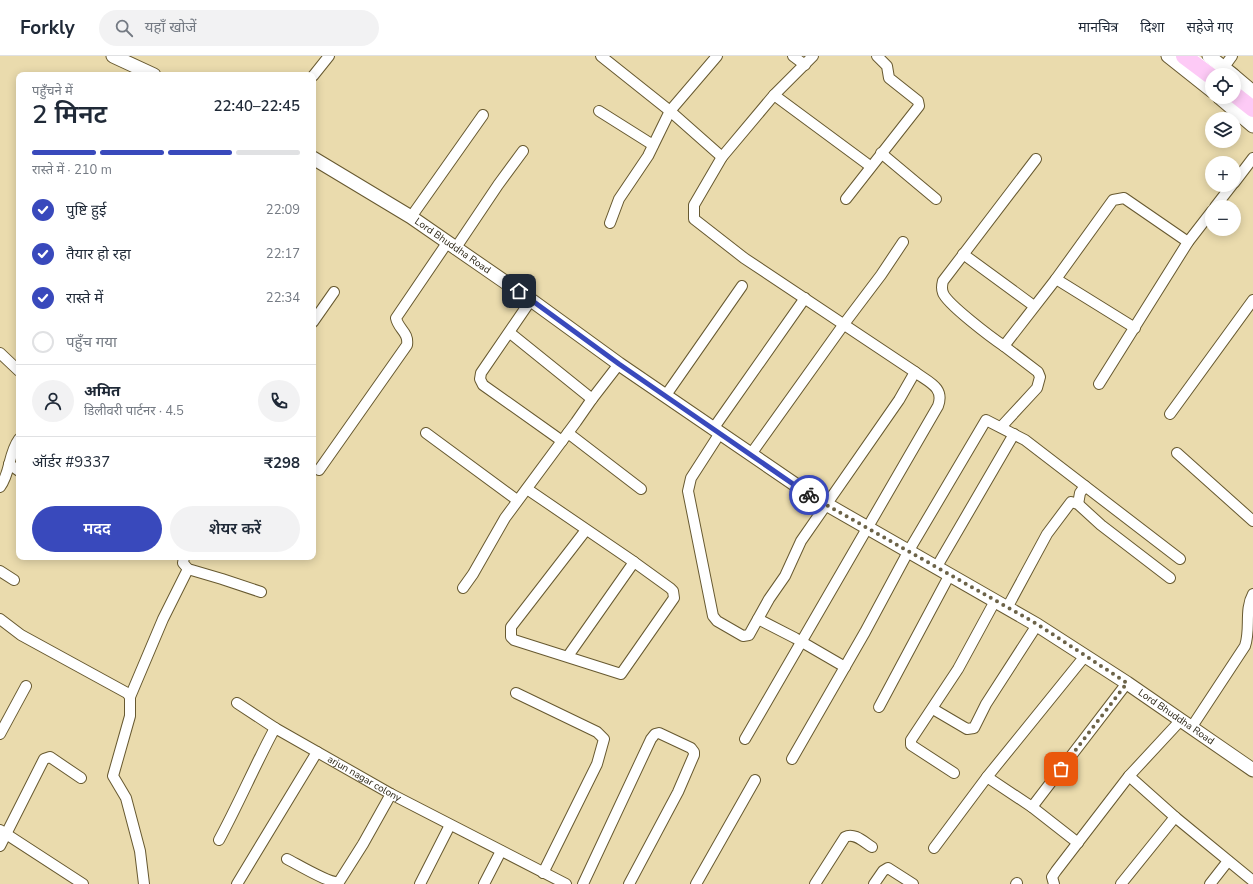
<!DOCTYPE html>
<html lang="hi">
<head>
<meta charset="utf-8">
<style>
  :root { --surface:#fff; --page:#f2f2f3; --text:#1f2937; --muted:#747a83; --line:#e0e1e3; --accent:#3949bc }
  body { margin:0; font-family:"Nunito Sans","Noto Sans Devanagari",sans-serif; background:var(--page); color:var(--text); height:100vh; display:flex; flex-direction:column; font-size:15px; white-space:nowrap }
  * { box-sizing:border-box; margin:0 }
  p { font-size:13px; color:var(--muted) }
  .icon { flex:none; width:22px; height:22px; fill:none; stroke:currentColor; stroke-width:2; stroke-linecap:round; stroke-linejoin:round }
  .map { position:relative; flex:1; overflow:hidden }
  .sheet { position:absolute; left:16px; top:16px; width:300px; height:488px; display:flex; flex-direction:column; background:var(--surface); border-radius:8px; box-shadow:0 2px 10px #0003 }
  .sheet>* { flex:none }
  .buttons { position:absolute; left:1205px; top:12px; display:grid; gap:8px }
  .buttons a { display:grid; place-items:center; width:36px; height:36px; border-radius:50%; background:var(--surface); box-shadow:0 2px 10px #0003; font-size:20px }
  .pin { position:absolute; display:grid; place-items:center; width:34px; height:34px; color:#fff; margin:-17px; border-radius:8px; box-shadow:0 2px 6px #0006 }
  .courier { position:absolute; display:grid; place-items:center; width:40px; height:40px; margin:-20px; border:3px solid #3949bc; border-radius:50%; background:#fff; color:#222; box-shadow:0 1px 5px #0007 }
  .overview em { font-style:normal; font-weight:600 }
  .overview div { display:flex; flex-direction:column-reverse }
  .overview { display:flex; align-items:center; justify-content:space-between; height:68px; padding:0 16px }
  h1 { font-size:26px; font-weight:600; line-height:30px }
  .bar { display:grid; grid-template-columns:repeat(4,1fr); gap:6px 4px; align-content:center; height:48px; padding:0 16px }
  .bar i { height:5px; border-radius:3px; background:var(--line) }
  .bar .on { background:var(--accent) }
  .bar p { grid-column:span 4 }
  .line { display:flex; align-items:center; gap:10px; padding:0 16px; border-top:1px solid var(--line) }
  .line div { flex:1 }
  .round { display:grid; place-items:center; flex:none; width:42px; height:42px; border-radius:21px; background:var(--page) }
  ol { padding:0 16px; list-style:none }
  li { display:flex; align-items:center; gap:12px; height:44px }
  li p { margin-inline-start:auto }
  li .icon { padding:4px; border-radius:50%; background:var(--accent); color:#fff; stroke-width:4 }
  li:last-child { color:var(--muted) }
  li i { width:22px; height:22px; border:2px solid var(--line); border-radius:50% }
  .action { display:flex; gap:8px; margin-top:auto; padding:8px 16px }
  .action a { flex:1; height:46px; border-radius:24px; background:var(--accent); color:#fff; font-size:16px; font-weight:600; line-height:46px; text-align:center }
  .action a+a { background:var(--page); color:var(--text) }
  header { display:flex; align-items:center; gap:24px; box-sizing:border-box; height:56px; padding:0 20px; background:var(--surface); border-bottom:1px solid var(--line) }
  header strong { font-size:19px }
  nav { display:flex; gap:22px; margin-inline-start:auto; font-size:14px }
  .search { width:280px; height:36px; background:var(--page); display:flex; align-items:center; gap:10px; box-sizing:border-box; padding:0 14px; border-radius:22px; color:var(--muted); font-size:15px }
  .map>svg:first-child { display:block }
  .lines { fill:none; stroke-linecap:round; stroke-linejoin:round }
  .minor-casing { stroke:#675930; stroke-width:12 }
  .tertiary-casing { stroke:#675930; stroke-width:15 }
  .primary-casing { stroke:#fff; stroke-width:18 }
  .minor { stroke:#fff; stroke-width:10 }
  .tertiary { stroke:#fff; stroke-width:13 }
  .primary { stroke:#fdcaf6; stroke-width:16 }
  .done { stroke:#6c6348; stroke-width:4; stroke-dasharray:0 7.2 }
  .route { stroke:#3949bc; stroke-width:5 }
  .labels { text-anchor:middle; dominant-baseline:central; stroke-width:3; stroke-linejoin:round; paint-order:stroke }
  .street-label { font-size:10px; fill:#282211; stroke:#eadbad }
</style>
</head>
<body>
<header>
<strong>Forkly</strong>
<div class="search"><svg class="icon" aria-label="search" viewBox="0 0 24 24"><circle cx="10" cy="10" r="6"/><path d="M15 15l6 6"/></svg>यहाँ खोजें</div>
<nav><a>मानचित्र</a><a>दिशा</a><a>सहेजे गए</a></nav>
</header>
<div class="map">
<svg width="1253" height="828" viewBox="0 0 1253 828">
  <rect width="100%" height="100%" fill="#eadbad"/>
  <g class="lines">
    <g class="minor-casing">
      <g id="minor">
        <path d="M601,0L670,55L722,101"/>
        <path d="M793,0L805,9"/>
        <path d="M813,0L774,39L870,110"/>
        <path d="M1224,11L1232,0"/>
        <path d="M313,20L329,0"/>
        <path d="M599,55L653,89"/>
        <path d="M881,97L936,143"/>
        <path d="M1036,103L943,225C942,229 941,232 943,237C947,248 992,282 1004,290L1056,223L1113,144L1124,142L1188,186"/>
        <path d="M1234,127L1253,102"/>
        <path d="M846,143L919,50L918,45L889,22L887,10L877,0"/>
        <path d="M1215,151L1232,129"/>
        <path d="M411,161L483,59"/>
        <path d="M610,167L619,143L648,100L670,55L717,0"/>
        <path d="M455,193L498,129L523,95"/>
        <path d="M963,198L1034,250"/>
        <path d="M1056,223L1135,272"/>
        <path d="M531,244L481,317L480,323L483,329L562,385"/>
        <path d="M313,266L334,236"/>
        <path d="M510,277L592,343"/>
        <path d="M0,297L19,315"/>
        <path d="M1099,328L1188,186L1212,155"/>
        <path d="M666,339L742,230"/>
        <path d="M1170,358L1253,244"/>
        <path d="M1001,371L1037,332L1040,321L1038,316L1004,290"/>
        <path d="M713,373L805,242"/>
        <path d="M426,377L517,444"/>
        <path d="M568,377L641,433"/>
        <path d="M720,377L691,422L688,435L713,560L717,565L743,580L749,579L769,543L785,520L801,485L899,344L915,316"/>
        <path d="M1177,397L1253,465"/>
        <path d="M751,398L844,268L881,219L903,186"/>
        <path d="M9,408L19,415"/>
        <path d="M319,414L407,289C409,276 398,273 396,262L447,187"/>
        <path d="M0,431C11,416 8,398 19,383"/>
        <path d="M527,433L634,506L568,600"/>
        <path d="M1078,448L1080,437L1085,430"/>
        <path d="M586,474L511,571V581L514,584L621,618L674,542L673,535L670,532L634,506"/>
        <path d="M184,501L183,507L188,513L222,523L261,536"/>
        <path d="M936,512L1014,378"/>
        <path d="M0,515L14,524"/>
        <path d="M463,532L473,518L505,462L576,366L592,343L619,308"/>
        <path d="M1007,552L1047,478L1071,446L1078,448L1101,469L1170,522"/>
        <path d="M0,563L21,579L127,637L130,641V660L113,720L126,742L140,795L144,828"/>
        <path d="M758,563L795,582L845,611"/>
        <path d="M516,637L597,676L604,683L597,708L543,817"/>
        <path d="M130,641L163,563L188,513"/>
        <path d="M237,647L275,672"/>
        <path d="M879,651L949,520"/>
        <path d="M933,653L967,673L974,672L986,648L1037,569"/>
        <path d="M1191,672L1245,590C1251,573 1244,554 1253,538"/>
        <path d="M0,678L26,630"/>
        <path d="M745,683L938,350C945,331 928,326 915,316L744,202L694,163V149L722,101L774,39"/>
        <path d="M792,703L865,576L908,496L986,364L1025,384L1180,503"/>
        <path d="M954,717L911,689V684L958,613L995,545"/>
        <path d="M1129,720L1175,761L1253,825"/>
        <path d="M987,721L1085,600"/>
        <path d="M1032,751L1127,627"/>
        <path d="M0,774L83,828"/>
        <path id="s1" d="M219,784C239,747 255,709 275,672L391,738L566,828"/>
        <path d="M0,790L44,703L50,701L81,722"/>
        <path d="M934,792L987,721L1032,751L1078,787"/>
        <path d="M287,803C297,808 330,828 339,826L363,788L391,738"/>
        <path d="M237,828L317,696"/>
        <path d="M420,828L450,769"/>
        <path d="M484,828L501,795"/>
        <path d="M583,828L651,683L655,678L659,677L691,692L694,696V699L678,736L629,828"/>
        <path d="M696,828L755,724"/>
        <path d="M815,828L845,781C854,776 864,786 872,791"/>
        <path d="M874,828L883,815L888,812L913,828"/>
        <path d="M1016,828L1017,827"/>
        <path d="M1054,828L1052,821L1056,815L1129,720L1180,665"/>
        <path d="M1121,828L1175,761"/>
        <path d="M1210,828L1228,805"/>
      </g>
    </g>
    <g class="tertiary-casing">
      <g id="tertiary">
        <path d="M113,0L154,19"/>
        <path d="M1168,0L1212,35"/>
        <path d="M1209,0L1233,19"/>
        <path d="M1234,20L1253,36"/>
        <path d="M1219,41L1253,70"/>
        <path id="s2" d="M313,102L411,161L531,244L619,308L812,440L1037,569L1127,627L1253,714"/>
      </g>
    </g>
    <g class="primary-casing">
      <path id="primary" d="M1184,0L1212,21
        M1234,38L1253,53"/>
    </g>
    <use href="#minor" class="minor"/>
    <use href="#tertiary" class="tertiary"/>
    <use href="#primary" class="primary"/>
  </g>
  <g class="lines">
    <path class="done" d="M809,439L1037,568L1127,627L1061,713"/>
    <path class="route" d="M519,235L619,308L809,439"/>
  </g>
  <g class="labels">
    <g class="street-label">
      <text stroke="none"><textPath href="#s2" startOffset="165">Lord Bhuddha Road</textPath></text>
      <text stroke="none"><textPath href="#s2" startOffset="1029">Lord Bhuddha Road</textPath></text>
      <text stroke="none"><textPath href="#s1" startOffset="228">arjun nagar colony</textPath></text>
    </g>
  </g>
</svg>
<div class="buttons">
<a><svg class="icon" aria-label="locate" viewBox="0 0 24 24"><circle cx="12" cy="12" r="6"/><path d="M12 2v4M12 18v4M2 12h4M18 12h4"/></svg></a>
<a><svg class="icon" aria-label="layers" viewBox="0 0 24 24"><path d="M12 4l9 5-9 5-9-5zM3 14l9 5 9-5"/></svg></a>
<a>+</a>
<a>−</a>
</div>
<div class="pin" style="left:1061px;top:713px;background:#ea580c"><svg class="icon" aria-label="bag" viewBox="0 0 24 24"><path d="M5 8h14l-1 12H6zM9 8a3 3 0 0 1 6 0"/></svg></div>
<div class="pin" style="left:519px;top:235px;background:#1f2937"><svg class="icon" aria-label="home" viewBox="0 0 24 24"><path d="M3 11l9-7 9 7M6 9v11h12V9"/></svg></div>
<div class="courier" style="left:809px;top:439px"><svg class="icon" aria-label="bike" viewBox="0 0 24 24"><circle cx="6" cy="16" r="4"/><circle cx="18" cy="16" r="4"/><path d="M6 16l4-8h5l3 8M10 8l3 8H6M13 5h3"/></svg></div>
<section class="sheet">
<div class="overview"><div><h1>2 मिनट</h1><p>पहुँचने में</p></div><em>22:40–22:45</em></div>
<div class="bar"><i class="on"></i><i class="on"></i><i class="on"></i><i></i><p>रास्ते में · 210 m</p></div>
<ol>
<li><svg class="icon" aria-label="check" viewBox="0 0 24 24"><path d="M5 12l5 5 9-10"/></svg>पुष्टि हुई<p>22:09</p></li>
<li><svg class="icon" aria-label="check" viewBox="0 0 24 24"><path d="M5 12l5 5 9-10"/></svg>तैयार हो रहा<p>22:17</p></li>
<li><svg class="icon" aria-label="check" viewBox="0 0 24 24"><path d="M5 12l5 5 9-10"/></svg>रास्ते में<p>22:34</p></li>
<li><i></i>पहुँच गया</li>
</ol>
<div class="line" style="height:72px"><a class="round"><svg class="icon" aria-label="person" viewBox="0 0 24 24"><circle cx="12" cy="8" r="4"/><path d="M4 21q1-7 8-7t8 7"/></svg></a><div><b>अमित</b><p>डिलीवरी पार्टनर · 4.5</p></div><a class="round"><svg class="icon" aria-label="phone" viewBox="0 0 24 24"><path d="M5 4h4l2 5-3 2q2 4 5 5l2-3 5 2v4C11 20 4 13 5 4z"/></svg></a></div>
<div class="line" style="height:52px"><div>ऑर्डर #9337</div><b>₹298</b></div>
<div class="action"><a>मदद</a><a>शेयर करें</a></div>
</section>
</div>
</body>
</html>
